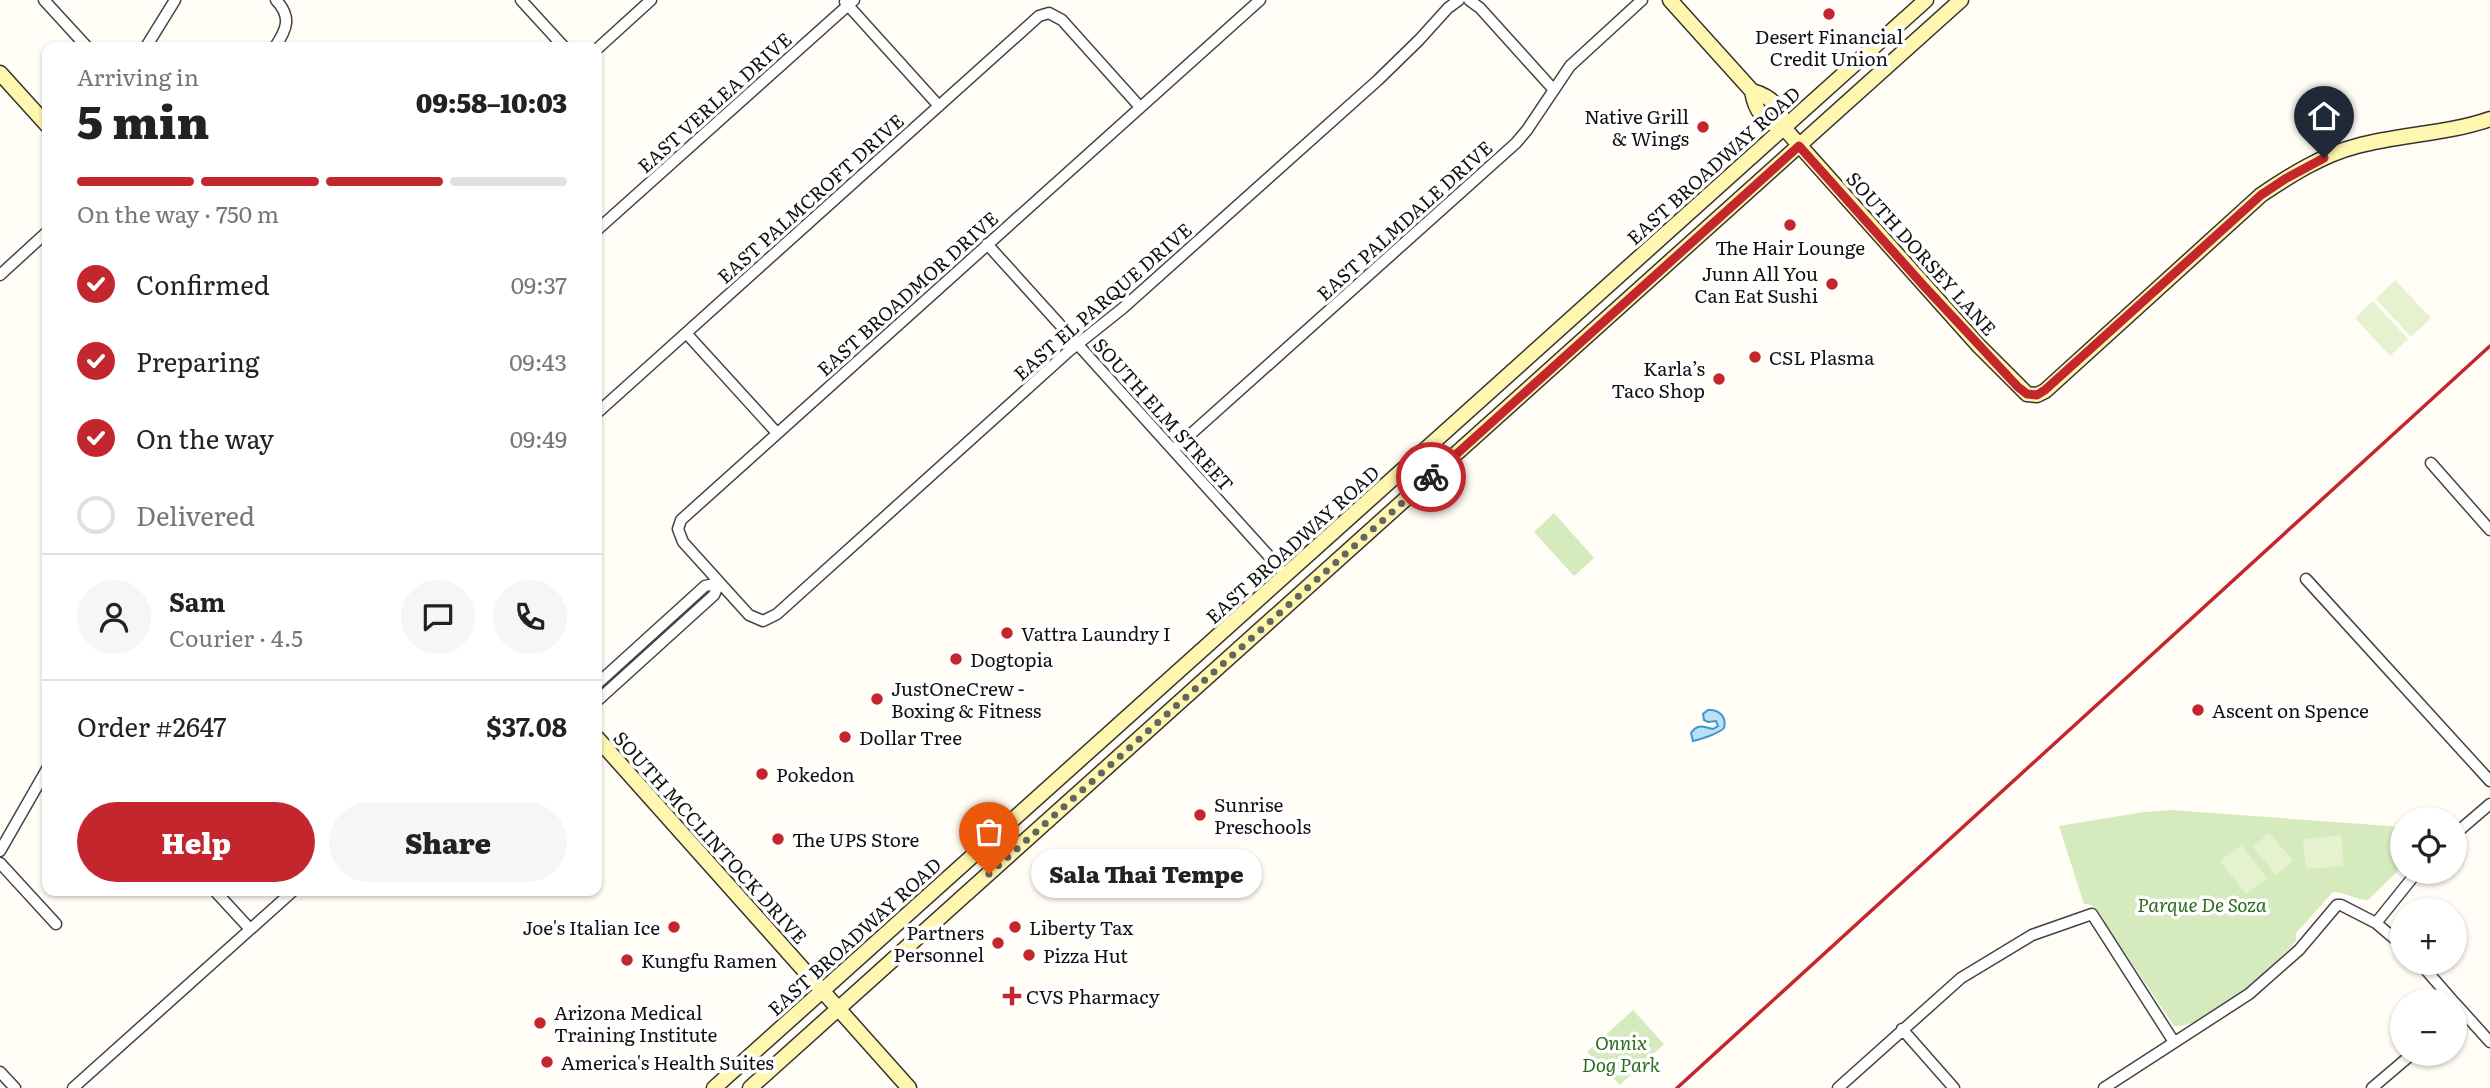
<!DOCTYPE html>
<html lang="en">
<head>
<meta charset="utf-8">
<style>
  :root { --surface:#fff; --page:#f6f6f6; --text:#222; --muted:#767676; --line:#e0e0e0; --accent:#c4262e }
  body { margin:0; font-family:Literata,serif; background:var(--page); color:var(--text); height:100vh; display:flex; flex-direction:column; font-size:26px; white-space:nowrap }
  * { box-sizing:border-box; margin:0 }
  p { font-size:23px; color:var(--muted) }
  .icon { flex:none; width:38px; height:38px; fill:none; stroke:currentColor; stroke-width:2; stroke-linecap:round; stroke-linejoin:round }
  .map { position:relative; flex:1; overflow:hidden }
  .drawer { position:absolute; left:42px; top:42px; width:560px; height:854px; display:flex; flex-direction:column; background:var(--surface); border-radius:14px; box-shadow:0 2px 5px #0004 }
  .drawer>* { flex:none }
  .fabs { position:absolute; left:2390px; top:807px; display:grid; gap:14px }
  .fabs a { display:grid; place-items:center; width:77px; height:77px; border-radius:50%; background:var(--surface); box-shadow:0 2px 5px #0004; font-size:35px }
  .pin { position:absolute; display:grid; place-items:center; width:60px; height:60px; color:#fff; margin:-72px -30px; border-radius:50% 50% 50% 0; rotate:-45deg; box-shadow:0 0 7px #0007 }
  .pin .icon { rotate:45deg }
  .courier { position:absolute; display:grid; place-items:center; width:70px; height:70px; margin:-35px; border:5px solid #c4262e; border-radius:50%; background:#fff; color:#222; box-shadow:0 2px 9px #0007 }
  .bubble { position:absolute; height:49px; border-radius:24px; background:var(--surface); box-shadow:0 2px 5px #0004; font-size:23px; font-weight:800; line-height:49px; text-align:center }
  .headline em { font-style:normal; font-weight:800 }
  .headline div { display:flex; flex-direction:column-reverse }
  .headline { display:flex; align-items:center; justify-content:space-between; height:119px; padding:0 35px }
  h1 { font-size:46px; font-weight:800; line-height:52px }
  .bar { display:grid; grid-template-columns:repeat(4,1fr); gap:10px 7px; align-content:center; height:84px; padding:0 35px }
  .bar i { height:9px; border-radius:5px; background:var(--line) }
  .bar .current { background:var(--accent) }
  .bar p { grid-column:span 4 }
  .line { display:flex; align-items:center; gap:18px; padding:0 35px; border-top:2px solid var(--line) }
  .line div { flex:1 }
  .round { display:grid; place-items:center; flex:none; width:74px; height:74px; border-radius:37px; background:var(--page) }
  ol { padding:0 35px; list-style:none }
  li { display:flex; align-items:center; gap:21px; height:77px }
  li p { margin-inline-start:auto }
  li .icon { padding:7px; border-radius:50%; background:var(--accent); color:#fff; stroke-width:4 }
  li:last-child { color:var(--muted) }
  li i { width:38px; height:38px; border:4px solid var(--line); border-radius:50% }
  .action { display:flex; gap:14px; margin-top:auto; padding:14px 35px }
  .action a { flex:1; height:80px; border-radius:42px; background:var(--accent); color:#fff; font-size:28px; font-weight:800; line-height:80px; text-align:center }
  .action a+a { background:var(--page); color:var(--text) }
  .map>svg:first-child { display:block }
  .green { fill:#d5ebbd }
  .pitch { fill:#e6f2cf }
  .water { fill:#b9e0f7; stroke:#3f96cf; stroke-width:2 }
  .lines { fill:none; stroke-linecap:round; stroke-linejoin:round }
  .street-casing { stroke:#444; stroke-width:13 }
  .secondary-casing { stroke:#333; stroke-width:17 }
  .street { stroke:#fff; stroke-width:10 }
  .secondary { stroke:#fff6b0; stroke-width:14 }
  .rail { stroke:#c4262e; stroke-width:3.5 }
  .done { stroke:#646461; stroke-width:7; stroke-dasharray:0 12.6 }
  .route { stroke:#c4262e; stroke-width:9 }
  .poi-dot { fill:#c4262e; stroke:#fff; stroke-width:2.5 }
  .labels { text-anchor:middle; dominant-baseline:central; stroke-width:7; stroke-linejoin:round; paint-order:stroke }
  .poi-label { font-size:19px; fill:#111; stroke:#fff; text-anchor:start }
  .street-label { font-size:19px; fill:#111; stroke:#fff }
  .park-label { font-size:19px; font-style:italic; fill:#2f6b1f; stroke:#fff }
</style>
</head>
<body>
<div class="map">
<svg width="2490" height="1088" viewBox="0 0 2490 1088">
  <rect width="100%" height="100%" fill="#fffdf5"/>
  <path class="green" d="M1554,513L1594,558L1574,576L1534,532Z
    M2171,810L2403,827V866L2368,900C2356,900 2345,892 2333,892L2296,933V941C2275,965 2205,1030 2174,1026L2107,926C2101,915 2098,904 2084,904L2059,826L2144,812Z
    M1633,1010L1664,1044L1620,1085L1587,1052Z"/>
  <path class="pitch" d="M2395,280L2431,318L2411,337L2376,299Z
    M2373,301L2408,339L2390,356L2355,318Z
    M2269,833L2293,861L2276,875L2253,847Z
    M2341,835L2344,866L2306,869L2303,839Z
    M2241,845L2267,878L2246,894L2220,861Z"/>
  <path class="water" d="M1708,710C1719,709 1727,717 1724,728C1720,733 1699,740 1693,741L1691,733C1698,723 1703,727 1713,729L1718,726L1716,721L1708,722L1704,720L1703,714Z"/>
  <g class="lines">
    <g class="street-casing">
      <path id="street" d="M44,0L87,47
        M521,0L564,47
        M1260,0L681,520L678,529L683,542L749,615L763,621L777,614L1069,351L1123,308L1378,80L1419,40L1448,8L1459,0
        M1469,0L1480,8L1554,90
        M845,2L939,106
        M146,47L175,0
        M275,47C287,29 292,17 276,0
        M597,49L651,0
        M597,230L854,0
        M987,244L1286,575
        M0,275L47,232
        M686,333L777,433
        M597,413L1039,16L1049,13L1062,20L1140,107
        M1173,450L1516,143L1527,130L1570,66L1642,0
        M2431,463L2490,530
        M2306,579L2490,781
        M597,684L705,586L719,583L714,595L597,701
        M2455,834L2490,804
        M0,851L47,769
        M0,863L56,924
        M215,891L250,929
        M2376,923L2417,872
        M2419,962L2453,1001
        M2455,1003L2490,1042
        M1902,1029L1954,1088
        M0,1072L15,1088
        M73,1088L293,891
        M1838,1088L1961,978L2032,935L2092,914L2174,1042
        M2104,1088L2249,994L2299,950L2337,905H2341L2376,923L2403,946
        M2372,1088L2412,1054"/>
    </g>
    <g class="secondary-casing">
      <path id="secondary" d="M1670,0L1752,91C1755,111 1764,123 1784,128L1979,346L2027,394L2037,395L2045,391L2261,195C2291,175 2322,155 2357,146C2401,134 2447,134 2490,119
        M0,73L47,125
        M1752,91C1772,97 1782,107 1784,128
        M597,738L909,1088
        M714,1088L1926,0
        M750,1088L1961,0"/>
    </g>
    <use href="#street" class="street"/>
    <use href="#secondary" class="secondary"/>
    <path class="rail" d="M1677,1088L2490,346"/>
  </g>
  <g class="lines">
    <path class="done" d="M989,874L1431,477"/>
    <path class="route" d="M1431,477L1799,146L1923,285L2018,387L2027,394L2037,395L2045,390L2261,195L2285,179L2324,158"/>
  </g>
  <g class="poi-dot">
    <circle cx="1829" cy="14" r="7"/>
    <circle cx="1703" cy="127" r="7"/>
    <circle cx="1790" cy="225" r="7"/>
    <circle cx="1832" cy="284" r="7"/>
    <circle cx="1755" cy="357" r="7"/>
    <circle cx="1719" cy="379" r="7"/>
    <circle cx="1007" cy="633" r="7"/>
    <circle cx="956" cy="659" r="7"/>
    <circle cx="877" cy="699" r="7"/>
    <circle cx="2198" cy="710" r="7"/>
    <circle cx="845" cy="737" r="7"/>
    <circle cx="762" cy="774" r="7"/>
    <circle cx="1200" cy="815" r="7"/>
    <circle cx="778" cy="839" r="7"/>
    <circle cx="674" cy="927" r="7"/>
    <circle cx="1015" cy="927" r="7"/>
    <circle cx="998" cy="943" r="7"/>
    <circle cx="1029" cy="955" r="7"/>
    <circle cx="627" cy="960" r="7"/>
    <path d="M1008.5 985.5h7v7h7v7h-7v7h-7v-7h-7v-7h7z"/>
    <circle cx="540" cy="1023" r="7"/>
    <circle cx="547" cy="1062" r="7"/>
  </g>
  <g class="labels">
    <g class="poi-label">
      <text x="1829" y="36" text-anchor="middle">Desert Financial<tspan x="1829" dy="22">Credit Union</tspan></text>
      <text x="1689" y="116" text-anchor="end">Native Grill<tspan x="1689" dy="22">&amp; Wings</tspan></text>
      <text x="1790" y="247" text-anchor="middle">The Hair Lounge</text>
      <text x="1818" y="273" text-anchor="end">Junn All You<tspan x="1818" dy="22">Can Eat Sushi</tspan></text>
      <text x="1769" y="357">CSL Plasma</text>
      <text x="1705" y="368" text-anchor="end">Karla’s<tspan x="1705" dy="22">Taco Shop</tspan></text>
      <text x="1021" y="633">Vattra Laundry I</text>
      <text x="970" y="659">Dogtopia</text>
      <text x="891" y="688">JustOneCrew -<tspan x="891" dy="22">Boxing &amp; Fitness</tspan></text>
      <text x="2212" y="710">Ascent on Spence</text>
      <text x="859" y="737">Dollar Tree</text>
      <text x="776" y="774">Pokedon</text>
      <text x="1214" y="804">Sunrise<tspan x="1214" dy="22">Preschools</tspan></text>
      <text x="792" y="839">The UPS Store</text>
      <text x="660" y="927" text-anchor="end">Joe's Italian Ice</text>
      <text x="1029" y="927">Liberty Tax</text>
      <text x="984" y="932" text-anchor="end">Partners<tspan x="984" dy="22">Personnel</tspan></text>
      <text x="1043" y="955">Pizza Hut</text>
      <text x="641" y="960">Kungfu Ramen</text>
      <text x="1026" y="996">CVS Pharmacy</text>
      <text x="554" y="1012">Arizona Medical<tspan x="554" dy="22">Training Institute</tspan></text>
      <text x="561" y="1062">America's Health Suites</text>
    </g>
    <g class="street-label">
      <text transform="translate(714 102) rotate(-42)">EAST VERLEA DRIVE</text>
      <text transform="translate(1713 165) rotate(-42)">EAST BROADWAY ROAD</text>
      <text transform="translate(810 198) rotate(-42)">EAST PALMCROFT DRIVE</text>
      <text transform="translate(1404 220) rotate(-42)">EAST PALMDALE DRIVE</text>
      <text transform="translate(1922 253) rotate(48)">SOUTH DORSEY LANE</text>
      <text transform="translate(907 293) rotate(-42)">EAST BROADMOR DRIVE</text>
      <text transform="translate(1102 301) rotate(-41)">EAST EL PARQUE DRIVE</text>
      <text transform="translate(1164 414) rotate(48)">SOUTH ELM STREET</text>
      <text transform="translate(1292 544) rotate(-42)">EAST BROADWAY ROAD</text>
      <text transform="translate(711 837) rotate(48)">SOUTH MCCLINTOCK DRIVE</text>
      <text transform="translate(854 936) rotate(-42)">EAST BROADWAY ROAD</text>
    </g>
    <g class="park-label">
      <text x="2202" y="904">Parque De Soza</text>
      <text x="1621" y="1042">Onnix<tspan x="1621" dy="22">Dog Park</tspan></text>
    </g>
  </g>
</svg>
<div class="fabs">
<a><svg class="icon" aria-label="locate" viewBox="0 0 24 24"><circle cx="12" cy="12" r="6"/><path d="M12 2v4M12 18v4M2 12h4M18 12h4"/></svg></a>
<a>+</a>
<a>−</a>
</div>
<div class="pin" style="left:989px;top:874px;background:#ea580c"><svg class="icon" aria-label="bag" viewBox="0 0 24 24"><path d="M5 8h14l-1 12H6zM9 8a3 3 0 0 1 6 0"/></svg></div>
<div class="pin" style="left:2324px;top:158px;background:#1f2937"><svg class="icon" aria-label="home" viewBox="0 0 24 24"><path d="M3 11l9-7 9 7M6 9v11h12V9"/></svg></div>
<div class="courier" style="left:1431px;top:477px"><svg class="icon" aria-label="bike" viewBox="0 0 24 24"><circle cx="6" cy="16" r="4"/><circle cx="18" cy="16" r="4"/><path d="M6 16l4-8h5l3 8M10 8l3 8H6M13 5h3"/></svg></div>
<div class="bubble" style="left:1031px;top:849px;width:231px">Sala Thai Tempe</div>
<section class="drawer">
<div class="headline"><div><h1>5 min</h1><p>Arriving in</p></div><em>09:58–10:03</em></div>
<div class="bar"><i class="current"></i><i class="current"></i><i class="current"></i><i></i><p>On the way · 750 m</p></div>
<ol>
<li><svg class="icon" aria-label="check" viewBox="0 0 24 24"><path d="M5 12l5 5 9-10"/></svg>Confirmed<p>09:37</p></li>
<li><svg class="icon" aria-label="check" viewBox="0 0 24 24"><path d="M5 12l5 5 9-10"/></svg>Preparing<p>09:43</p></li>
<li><svg class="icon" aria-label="check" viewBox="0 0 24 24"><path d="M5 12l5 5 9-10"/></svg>On the way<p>09:49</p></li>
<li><i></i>Delivered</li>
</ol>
<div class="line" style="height:126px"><a class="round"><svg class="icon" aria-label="person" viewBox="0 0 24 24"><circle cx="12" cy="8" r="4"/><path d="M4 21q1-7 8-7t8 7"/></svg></a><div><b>Sam</b><p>Courier · 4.5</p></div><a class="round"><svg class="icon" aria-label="chat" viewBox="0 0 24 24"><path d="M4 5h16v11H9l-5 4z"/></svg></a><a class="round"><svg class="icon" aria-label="phone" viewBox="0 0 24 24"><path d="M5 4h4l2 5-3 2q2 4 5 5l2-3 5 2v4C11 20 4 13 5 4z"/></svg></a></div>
<div class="line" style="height:91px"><div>Order #2647</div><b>$37.08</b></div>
<div class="action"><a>Help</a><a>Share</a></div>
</section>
</div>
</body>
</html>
